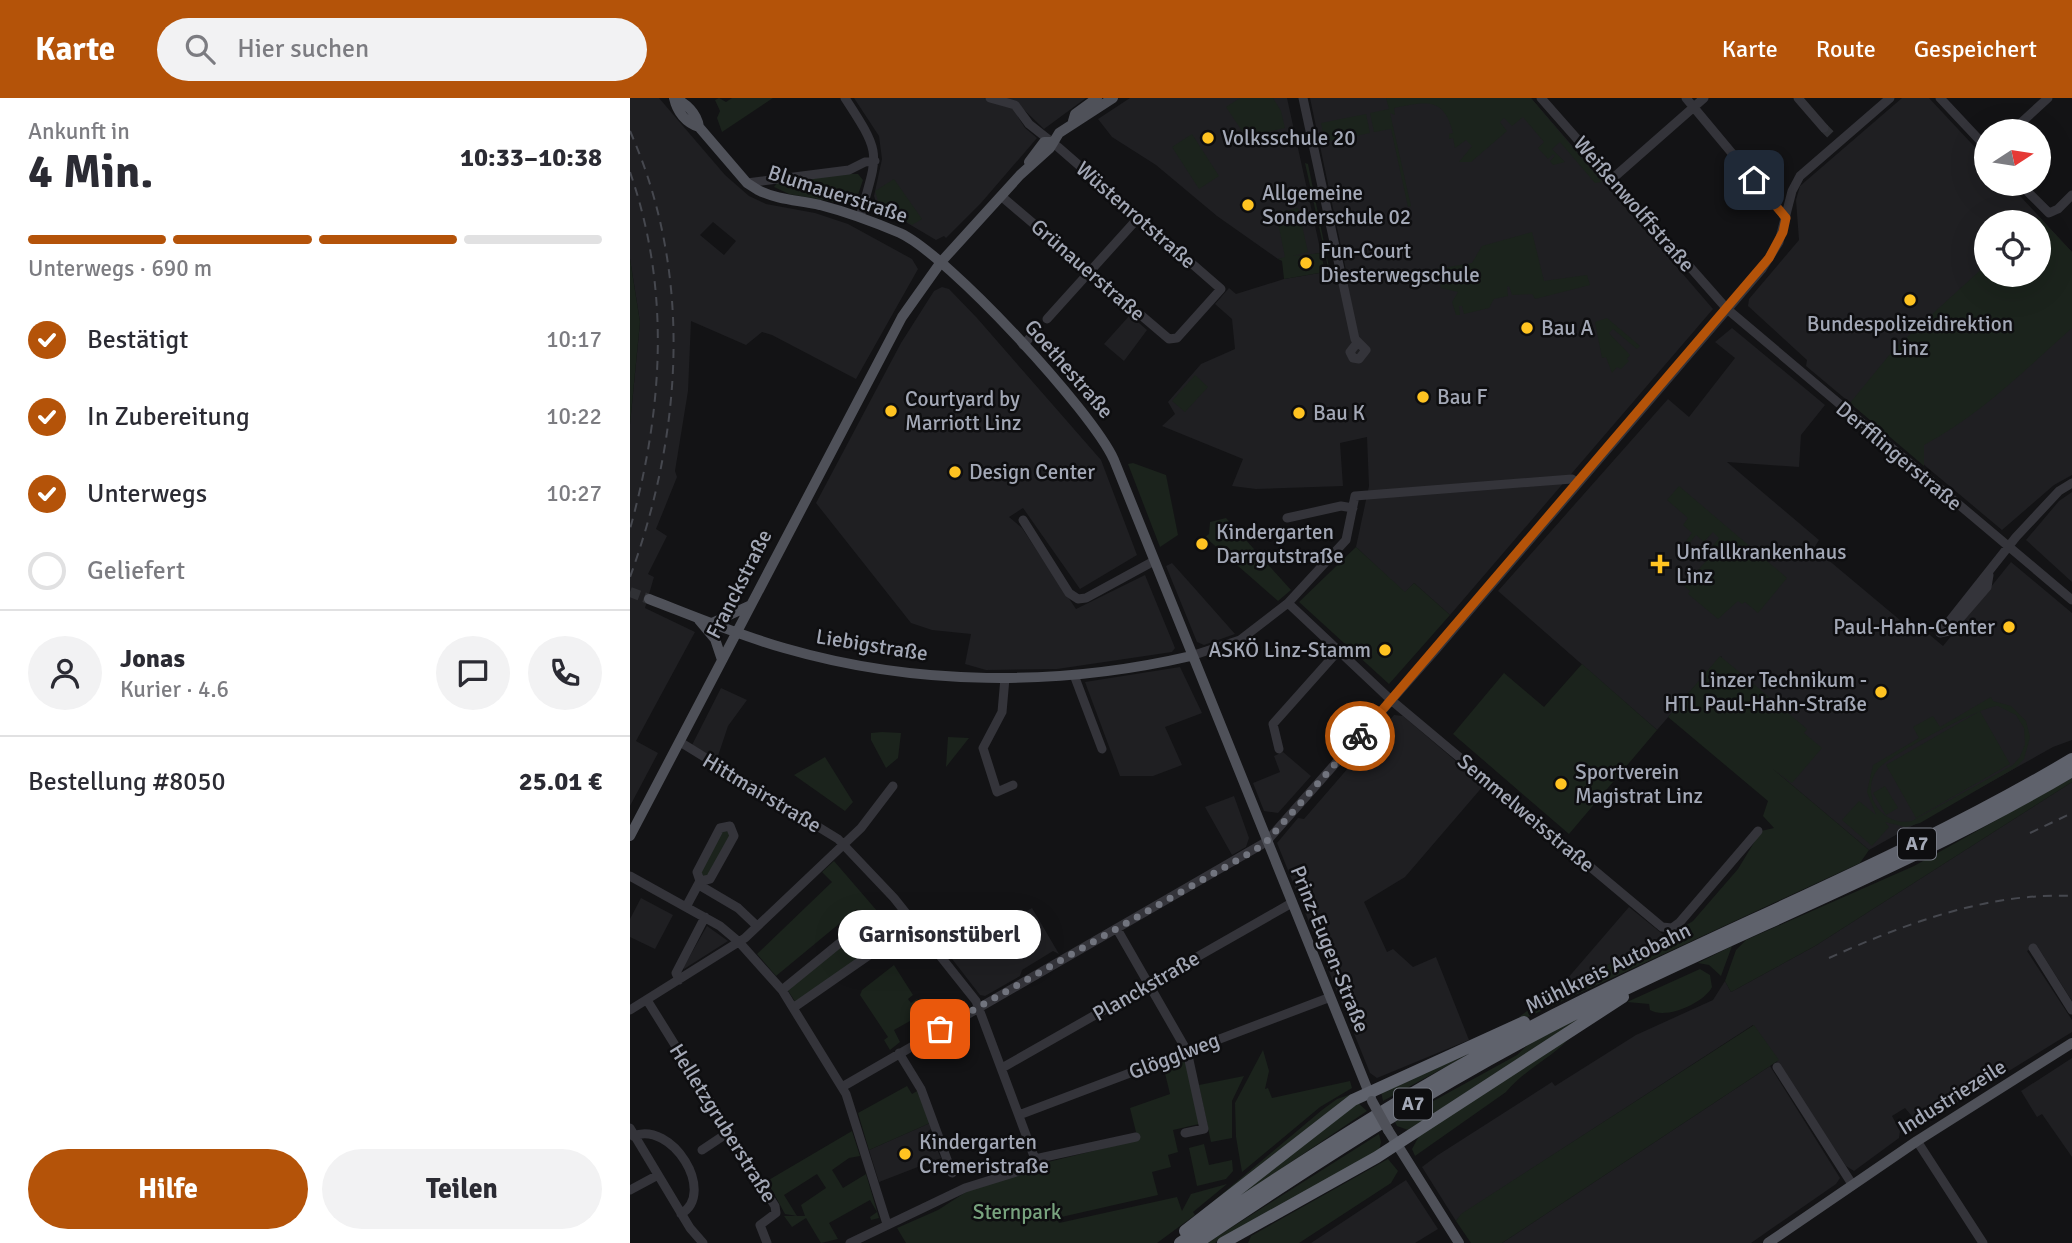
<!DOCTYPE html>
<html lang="de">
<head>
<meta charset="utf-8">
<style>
  :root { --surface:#fff; --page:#f2f2f3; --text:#2b2b33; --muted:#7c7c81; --line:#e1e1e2; --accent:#b45309 }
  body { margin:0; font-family:Signika,sans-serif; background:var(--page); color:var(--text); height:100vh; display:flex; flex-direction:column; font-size:26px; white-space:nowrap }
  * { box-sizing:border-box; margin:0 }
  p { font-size:23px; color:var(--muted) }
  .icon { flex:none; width:38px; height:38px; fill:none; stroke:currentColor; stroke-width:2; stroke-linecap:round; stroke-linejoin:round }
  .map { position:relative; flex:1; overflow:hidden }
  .details { display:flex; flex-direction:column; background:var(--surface); width:630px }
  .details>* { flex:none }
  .needle { width:46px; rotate:78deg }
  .controls { position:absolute; left:1344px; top:21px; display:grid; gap:14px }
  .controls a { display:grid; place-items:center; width:77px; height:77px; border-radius:50%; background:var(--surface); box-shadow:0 7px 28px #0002; font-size:35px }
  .pin { position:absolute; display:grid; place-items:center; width:60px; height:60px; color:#fff; margin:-30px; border-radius:14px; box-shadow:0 4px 10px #0006 }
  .courier { position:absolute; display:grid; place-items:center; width:70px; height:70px; margin:-35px; border:5px solid #b45309; border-radius:50%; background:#fff; color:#222; box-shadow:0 2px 9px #0007 }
  .bubble { position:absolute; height:49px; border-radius:24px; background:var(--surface); box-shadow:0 7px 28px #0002; font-size:23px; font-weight:800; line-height:49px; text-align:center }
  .head em { font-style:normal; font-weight:800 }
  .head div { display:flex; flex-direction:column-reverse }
  .head { display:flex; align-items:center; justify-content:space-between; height:119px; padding:0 28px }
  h1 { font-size:46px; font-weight:800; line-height:52px }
  .bar { display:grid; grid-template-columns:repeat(4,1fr); gap:10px 7px; align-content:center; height:84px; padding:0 28px }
  .bar i { height:9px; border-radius:5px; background:var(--line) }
  .bar .selected { background:var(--accent) }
  .bar p { grid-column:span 4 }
  .line { display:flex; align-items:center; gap:18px; padding:0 28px; border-top:2px solid var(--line) }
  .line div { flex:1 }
  .round { display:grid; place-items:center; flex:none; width:74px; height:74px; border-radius:37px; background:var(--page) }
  ol { padding:0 28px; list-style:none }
  li { display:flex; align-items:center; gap:21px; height:77px }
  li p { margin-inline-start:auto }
  li .icon { padding:7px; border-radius:50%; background:var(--accent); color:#fff; stroke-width:4 }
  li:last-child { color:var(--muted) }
  li i { width:38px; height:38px; border:4px solid var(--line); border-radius:50% }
  .cta { display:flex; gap:14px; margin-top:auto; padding:14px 28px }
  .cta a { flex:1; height:80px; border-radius:42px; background:var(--accent); color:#fff; font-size:28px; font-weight:800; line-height:80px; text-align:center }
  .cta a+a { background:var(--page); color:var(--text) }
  header { display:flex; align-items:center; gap:42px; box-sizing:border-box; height:98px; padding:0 35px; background:var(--accent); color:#fff }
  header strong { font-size:33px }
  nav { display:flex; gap:38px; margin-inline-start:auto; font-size:24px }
  .search { width:490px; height:63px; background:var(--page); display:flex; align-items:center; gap:18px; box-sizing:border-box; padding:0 24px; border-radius:38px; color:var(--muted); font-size:26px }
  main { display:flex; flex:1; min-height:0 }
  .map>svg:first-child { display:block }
  .built { fill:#1f1f22; fill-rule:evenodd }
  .green { fill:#1b231c; fill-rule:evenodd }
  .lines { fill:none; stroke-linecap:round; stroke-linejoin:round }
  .minor-tunnel { stroke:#303135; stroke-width:9; stroke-dasharray:9 4.5; stroke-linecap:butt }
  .major-tunnel { stroke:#303135; stroke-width:10; stroke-dasharray:10 5; stroke-linecap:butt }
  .minor { stroke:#34343a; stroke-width:9 }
  .major { stroke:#4f5159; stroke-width:10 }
  .highway { stroke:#5f626c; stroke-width:12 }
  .rail { stroke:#46484f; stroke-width:2; stroke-dasharray:9 7; stroke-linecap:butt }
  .major-bridge { stroke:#4f5159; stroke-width:10 }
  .done { stroke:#71747e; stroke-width:7; stroke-dasharray:0 12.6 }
  .route { stroke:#b45309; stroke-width:9 }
  .poi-dot { fill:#ffc321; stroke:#0e0e10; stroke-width:2.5 }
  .labels { text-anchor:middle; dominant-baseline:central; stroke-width:5; stroke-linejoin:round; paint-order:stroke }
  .shield { fill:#0e0e10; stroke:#767a84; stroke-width:2 }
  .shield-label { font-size:19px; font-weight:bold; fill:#a3a8b6 }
  .poi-label { font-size:21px; fill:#a3a8b6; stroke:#0e0e10; text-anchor:start }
  .street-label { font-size:21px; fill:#a3a8b6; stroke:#0e0e10 }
  .park-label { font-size:21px; fill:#78a37e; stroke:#0e0e10 }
</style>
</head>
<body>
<header>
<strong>Karte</strong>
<div class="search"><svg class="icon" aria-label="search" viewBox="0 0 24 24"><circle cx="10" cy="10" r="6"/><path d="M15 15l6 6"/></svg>Hier suchen</div>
<nav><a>Karte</a><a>Route</a><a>Gespeichert</a></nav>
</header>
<main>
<section class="details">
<div class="head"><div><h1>4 Min.</h1><p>Ankunft in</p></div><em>10:33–10:38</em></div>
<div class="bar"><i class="selected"></i><i class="selected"></i><i class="selected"></i><i></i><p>Unterwegs · 690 m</p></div>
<ol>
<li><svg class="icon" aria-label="check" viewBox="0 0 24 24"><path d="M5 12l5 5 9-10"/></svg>Bestätigt<p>10:17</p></li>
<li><svg class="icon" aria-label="check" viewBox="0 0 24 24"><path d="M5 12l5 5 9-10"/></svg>In Zubereitung<p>10:22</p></li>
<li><svg class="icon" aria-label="check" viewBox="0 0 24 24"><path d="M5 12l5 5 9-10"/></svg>Unterwegs<p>10:27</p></li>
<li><i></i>Geliefert</li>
</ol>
<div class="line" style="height:126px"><a class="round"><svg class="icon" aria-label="person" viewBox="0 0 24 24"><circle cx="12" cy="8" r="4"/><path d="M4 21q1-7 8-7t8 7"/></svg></a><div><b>Jonas</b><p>Kurier · 4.6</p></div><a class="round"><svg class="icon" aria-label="chat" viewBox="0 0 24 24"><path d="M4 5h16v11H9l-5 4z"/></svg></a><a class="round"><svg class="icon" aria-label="phone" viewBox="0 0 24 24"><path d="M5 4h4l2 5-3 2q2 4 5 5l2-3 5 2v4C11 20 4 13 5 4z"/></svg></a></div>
<div class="line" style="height:91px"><div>Bestellung #8050</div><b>25.01 €</b></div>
<div class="cta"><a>Hilfe</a><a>Teilen</a></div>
</section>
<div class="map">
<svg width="1442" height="1145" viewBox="0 0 1442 1145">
  <rect width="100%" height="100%" fill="#131315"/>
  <path class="built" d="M0,0H29L95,77L119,98L136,106L185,115L218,126L282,161L288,171L226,281L142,237L132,234L116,247L61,223L58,293L45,373L47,379L26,431L37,438L18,476L24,479L15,510L65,534L6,643L28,655L0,708V326L10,224L0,161ZM83,124L106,143L94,157L70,137Z
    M224,0H354L383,9L389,15L388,19L395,30L407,40L351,105L316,140L314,138L306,142L247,107L244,98L252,61L249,38Z
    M369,0H456L414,31L387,5Z
    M500,0H657L691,155L648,161L587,118L526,67L482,39L468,21Z
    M680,0H901L1083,211L820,517L784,485L775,495L726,449L739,388L737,339L710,345L713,388L626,391L602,388L613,361L532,328L545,316L538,304L571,266L605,251L602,221L585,206L599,190L606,196L654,181L695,174L717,177Z
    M1272,0H1299L1356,61V86H1379L1442,154V377L1424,387L1372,432L1176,268L1177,262L1118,208L1119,201L1169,142L1166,102L1170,88ZM1356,124H1409V177H1356Z
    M312,189L319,191L347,220L471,362L507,457L450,491L393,410L379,419L392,430L446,511L515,477L545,550L542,554L427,571L356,572L335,566L341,536L302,532L281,525L186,405L271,245L304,193Z
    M500,217L517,232L494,263L474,246Z
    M1102,230L1195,307L1171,337L1169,369L1097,364L1189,442L1184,450L1289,538L1294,532L1313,548L1381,464L1442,515V642L1423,649L1239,752L1143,671L1091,558L1027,632L868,493L1038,301L1059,319L1105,260L1085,244Z
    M1442,394V484L1396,442L1429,403Z
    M542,465L567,493L605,536L574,547L567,544L536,468Z
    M550,569L572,615L535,629L552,667L523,678H490L455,584Z
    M91,590L117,602L98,628L87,661L62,647Z
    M764,617L773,618L854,687L775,779L734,804L757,854L763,851L783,869L806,859L839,942L747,980L740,975L647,745L668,720L674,721Z
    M653,654L681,678L648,715L634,713L623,685L650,674L644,658Z
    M1442,684V903L1407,848L1397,853L1442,922V934L1296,1024L1286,1023L1275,1010L1262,1018L1270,1033L1269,1040L1224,1073L1216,1068L1123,927L832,1116L826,1123L792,1069L808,1057L922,984L925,988L1006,937L1083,902L1095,883L1101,894L1185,848Z
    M604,698L619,740L616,749L602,757L575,709Z
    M11,800L43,817L25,851L0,839V821Z
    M999,809L1035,838L1032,842L931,888Z
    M402,810L429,856L423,853L392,872L390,878L355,898L350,897L319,857Z
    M77,828L98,843L54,871L53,870Z
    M1442,960V1059L1412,1016L1407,1019L1391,993Z
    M1140,968L1210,1080L1206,1086L1121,1145H872Z
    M300,1025L301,1031L298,1033L311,1060L249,1084L239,1052Z
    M776,1082L808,1131L785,1145H681Z"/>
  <path class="green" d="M89,0L96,4L102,0H143L92,34L87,20L90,13L85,2Z
    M610,0H643L651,13L655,30L628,36L618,42L596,9Z
    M756,0H901L972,84L965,85L930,44L922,51L935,64L923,67L920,63L925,58L923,56L918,61L908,50L914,44L893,19L882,28L874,20L870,24L877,33L841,64H829L842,48L836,42L825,50L823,40L819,41V36L823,35C814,0 799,3 764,10L765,17L760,15L781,108L778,109L761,31L744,34L740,15L759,11Z
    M736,16L740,35L695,44L691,25Z
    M562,36L589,78L569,91L542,49Z
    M675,65L678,66L700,174H699Z
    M216,76H228L233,82L226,103L221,107L159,96L144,89L147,85Z
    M264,81L292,121L282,127L261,113L250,110L245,93Z
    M668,110L678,154L663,158L691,155L695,174L654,181L652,163L648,161L655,159L646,115Z
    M1409,119L1442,154V230C1395,272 1350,317 1294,347V368L1220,305L1265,250L1356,167V177H1409V124H1403Z
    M902,134L914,183L957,177L960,187L905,201L902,196L882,197L879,188L877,189L878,198L864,201L859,210L834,216L832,208H829L830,217H826L822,204L828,194L811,190L807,171L842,165L852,148Z
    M0,161L10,224L0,326Z
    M977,220L1010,248L1007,251L983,231L979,235L1000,257L997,261L999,263L991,271L987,269L982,275L976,259L972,260L965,224Z
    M565,277L578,289L555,314L542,303Z
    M503,365L536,377L548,437L530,449L498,366Z
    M1049,388L1157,480L1128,515L1115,504L1112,506L1108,503L1088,521L1058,496L1060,493L1054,488L1084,454L1081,450L1089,440L1083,434L1074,444L1066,437L1059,446L1056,443L1062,435L1053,427L1058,420L1037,402Z
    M596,420L661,492L648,503L575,439L579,436L580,424Z
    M726,449L775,494L784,485L820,517L759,586L669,504Z
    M1090,558L1177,631L1174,635L1192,650L1162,685L1143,671L1239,752L1230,765L898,919H889L931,888L1032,842L1063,823L1108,771L1131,733L1144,730L1133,718L1138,703L1038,619Z
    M952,566L1027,632L939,736L823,636L874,575L914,609Z
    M1361,599L1363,603L1381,608L1396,623L1400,639L1394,661L1385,670L1290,725L1276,729L1255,724L1259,729L1242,748L1212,722L1229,703L1246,717L1237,694L1243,667L1289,640L1283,629L1303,618L1310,629ZM1368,608L1386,617L1394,630L1395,646L1390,659L1383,667L1282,723C1254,729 1228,697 1248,671C1260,657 1351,608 1368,608Z
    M1350,613L1380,666L1286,720L1256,667Z
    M252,634L271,635L268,660L256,670L241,642V635Z
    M318,639L339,640L316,669Z
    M195,659L223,704L215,713L164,677Z
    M1442,680V684L1185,848L1101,894L1095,883L1106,852L1116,842L1284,768Z
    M1255,688L1268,710L1256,717L1243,695Z
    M96,730L101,735L78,778L72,779L70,773L91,733Z
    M204,763L267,836L253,842L227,811L146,878L127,856L202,784L192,774Z
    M229,832H233L244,849L166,905L157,891Z
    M1102,848L1091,878L1079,867L1068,865Z
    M264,867L283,897L278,901L281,905L287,901L296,914L264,932L270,944L260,952L254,942L258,939L230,897L232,892Z
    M1070,871L1080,877L1082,889C1074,905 1036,922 1020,912L1019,906L997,904Z
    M970,908L778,1032L767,1028L765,1024L887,957L903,942Z
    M1124,927L1149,962L872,1145H841L826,1123L831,1116Z
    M945,934C926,958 896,970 876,994L785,1058L782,1051L789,1038Z
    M633,952L639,973L635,991L638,990L642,1000L720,983L722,990L690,1009L612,1074L606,1039L605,1005Z
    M841,955L753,1003L751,994Z
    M549,961L556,965L569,1026L543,1032L548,1054L538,1057L541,1069L522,1074L528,1097L427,1120L429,1125L547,1099L552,1113L561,1096L597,1086L563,1114L565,1117L527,1145H276L267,1130L308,1112L350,1085L404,1066L407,1073L414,1065L508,1042L500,1010L540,996L533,967Z
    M614,978L602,1003V1040L581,1044L569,987Z
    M277,988L282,996L287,993L300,1025L239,1052L228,1015Z
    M722,996L567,1117L692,1012L707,1001Z
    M728,1005L737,1013L572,1124Z
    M222,1033L230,1058L219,1060L202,1072L213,1090L236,1076L249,1120L241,1122L240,1119L247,1114L240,1102L199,1125L208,1141L191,1145L176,1120L162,1129L154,1118H175L171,1107L196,1090L187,1076L154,1097L167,1118L155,1116L137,1083Z
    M749,1036L751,1044L749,1053L585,1145H577Z
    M574,1046L579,1067L602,1062L603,1073L596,1081L567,1088L559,1050Z
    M758,1061L768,1073L761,1085L669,1145H618L621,1138Z"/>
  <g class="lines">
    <path class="minor-tunnel" d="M1194,30L1202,38
      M268,837L278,831"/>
    <path class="major-tunnel" d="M0,494L19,501"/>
    <path class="minor" d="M215,0C253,58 248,54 230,119
      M360,0L385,7L399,26L428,49L591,191L547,240L539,241L371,98
      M673,0L725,241L736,252L729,261L723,260L720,254L727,245
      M911,0L1097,211L1442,502
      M1056,0L1156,120
      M1168,0L1194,30
      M1310,0L1356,49
      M1382,33L1418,0
      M982,81L1074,0
      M117,85L219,72L235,64L245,63
      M1390,86L1419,115L1428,111L1442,97
      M417,221L509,119
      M393,247L408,231
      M657,420L711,408L723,410
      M393,422L439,495L448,501L456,500L524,463
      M658,505L761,602L1032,829L1042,830L1050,824L1128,733
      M1310,535L1386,439L1429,393L1442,385
      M1310,535L1319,533L1357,489L1359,477
      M561,558L610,542L658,505L716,442L725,398L942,381L948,385
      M444,577L472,651
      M375,580L372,614L353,650L367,694L383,687
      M50,644L208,741L264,800L346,903L405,1061
      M649,651L643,626L708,553
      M0,778L90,828L109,844L152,892L216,996L257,1126
      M69,787L108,810L127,828
      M56,809L70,783L80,781L104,738L100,728L90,730L67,774L70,783
      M487,831L557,953L574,1031L555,1035
      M1403,850L1442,912
      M49,882L46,875L75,819
      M152,892L233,826L251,848
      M17,902L145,1108L146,1115L130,1127L137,1145
      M163,910L268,837
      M0,912L115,840L231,730L263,688
      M269,955L291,991L322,1075
      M1147,969L1222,1086
      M372,970L660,806
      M212,989L636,744L804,554L1132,171L1149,144L1162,93L1170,78L1260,0
      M389,1017L698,900
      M0,1030L60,1130L73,1145
      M3,1038C42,1022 87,1095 51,1116
      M1287,1043L1353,1145
      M72,1052L99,1034
      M0,1092L28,1077
      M220,1145L335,1090L399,1070L405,1061L506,1039"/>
    <path class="major" d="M44,0C56,5 67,15 69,29L117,85L128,92C148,102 168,102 190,107C217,114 244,124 270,135C318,157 462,313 484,362L741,1000
      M44,0C47,14 56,25 69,29
      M443,23L445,16L467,0
      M399,64L414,44H421
      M19,501C63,518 108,537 154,550C285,588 428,589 561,558
      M69,522L85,541L92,562
      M82,525L121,507
      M0,738L272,219L311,164L390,77L420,50L429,35L483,0
      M758,1032L829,1145
      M1138,1145L1287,1043L1442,945"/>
    <path class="highway" d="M555,1133L723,1002L894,924
      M550,1145C677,1059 806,975 944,907C1110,824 1282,756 1442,661
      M567,1145C689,1063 812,983 943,917C1109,833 1282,768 1442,673
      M593,1145L747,1059L993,899"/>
    <path class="rail" d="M0,33C63,175 53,334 0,479
      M0,74C41,192 33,312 0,431
      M1400,735L1442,715
      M1199,860C1274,826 1359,794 1442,798"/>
    <path class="major-bridge" d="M742,1003L758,1032"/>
  </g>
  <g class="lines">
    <path class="done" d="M310,931L625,752L636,744L730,638"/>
    <path class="route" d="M730,638L1139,160L1153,134L1156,120L1124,82"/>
  </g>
  <g class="poi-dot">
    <circle cx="578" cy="40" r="7"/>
    <circle cx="618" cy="107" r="7"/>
    <circle cx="676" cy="165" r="7"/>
    <circle cx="1280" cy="202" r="7"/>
    <circle cx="897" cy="230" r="7"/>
    <circle cx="793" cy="299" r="7"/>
    <circle cx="261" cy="313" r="7"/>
    <circle cx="669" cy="315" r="7"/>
    <circle cx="325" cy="374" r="7"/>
    <circle cx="572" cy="446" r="7"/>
    <path d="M1026.5 455.5h7v7h7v7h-7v7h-7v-7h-7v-7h7z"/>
    <circle cx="1379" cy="529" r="7"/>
    <circle cx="755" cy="552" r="7"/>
    <circle cx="1251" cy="594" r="7"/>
    <circle cx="931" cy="686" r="7"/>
    <circle cx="275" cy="1056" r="7"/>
  </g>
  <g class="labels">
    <g class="shield">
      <rect x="1268" y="730.5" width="38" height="31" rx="5"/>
      <rect x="764" y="990.5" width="38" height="31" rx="5"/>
    </g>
    <g class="shield-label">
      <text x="1287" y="746">A7</text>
      <text x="783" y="1006">A7</text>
    </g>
    <g class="poi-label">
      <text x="592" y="40">Volksschule 20</text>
      <text x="632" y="95">Allgemeine<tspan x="632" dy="24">Sonderschule 02</tspan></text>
      <text x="690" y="153">Fun-Court<tspan x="690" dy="24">Diesterwegschule</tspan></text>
      <text x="1280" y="226" text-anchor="middle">Bundespolizeidirektion<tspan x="1280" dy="24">Linz</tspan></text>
      <text x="911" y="230">Bau A</text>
      <text x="807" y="299">Bau F</text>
      <text x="275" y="301">Courtyard by<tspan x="275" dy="24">Marriott Linz</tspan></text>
      <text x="683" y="315">Bau K</text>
      <text x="339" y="374">Design Center</text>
      <text x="586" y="434">Kindergarten<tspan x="586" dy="24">Darrgutstraße</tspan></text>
      <text x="1046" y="454">Unfallkrankenhaus<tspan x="1046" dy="24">Linz</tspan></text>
      <text x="1365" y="529" text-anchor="end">Paul-Hahn-Center</text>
      <text x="741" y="552" text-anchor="end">ASKÖ Linz-Stamm</text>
      <text x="1237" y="582" text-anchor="end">Linzer Technikum -<tspan x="1237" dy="24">HTL Paul-Hahn-Straße</tspan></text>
      <text x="945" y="674">Sportverein<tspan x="945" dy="24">Magistrat Linz</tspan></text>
      <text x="289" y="1044">Kindergarten<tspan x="289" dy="24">Cremeristraße</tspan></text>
    </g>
    <g class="street-label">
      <text transform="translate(208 96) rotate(18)">Blumauerstraße</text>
      <text transform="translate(1004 106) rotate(49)">Weißenwolffstraße</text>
      <text transform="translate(506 117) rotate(41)">Wüstenrotstraße</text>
      <text transform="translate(458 172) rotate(41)">Grünauerstraße</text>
      <text transform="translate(439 271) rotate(49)">Goethestraße</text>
      <text transform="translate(1269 358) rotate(40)">Derfflingerstraße</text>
      <text transform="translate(109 486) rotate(-63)">Franckstraße</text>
      <text transform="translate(242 547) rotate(9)">Liebigstraße</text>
      <text transform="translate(132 695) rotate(31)">Hittmairstraße</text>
      <text transform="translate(896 715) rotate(40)">Semmelweisstraße</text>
      <text transform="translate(700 851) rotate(68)">Prinz-Eugen-Straße</text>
      <text transform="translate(978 870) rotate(-26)">Mühlkreis Autobahn</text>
      <text transform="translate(516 888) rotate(-30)">Planckstraße</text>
      <text transform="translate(544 958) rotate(-21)">Glögglweg</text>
      <text transform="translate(1322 999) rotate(-32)">Industriezeile</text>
      <text transform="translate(93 1025) rotate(58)">Helletzgruberstraße</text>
    </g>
    <g class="park-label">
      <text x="387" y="1114">Sternpark</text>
    </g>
  </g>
</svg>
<div class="controls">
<a><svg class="needle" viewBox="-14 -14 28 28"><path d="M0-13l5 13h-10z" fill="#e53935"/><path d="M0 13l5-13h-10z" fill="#7c7c81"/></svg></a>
<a><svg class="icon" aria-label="locate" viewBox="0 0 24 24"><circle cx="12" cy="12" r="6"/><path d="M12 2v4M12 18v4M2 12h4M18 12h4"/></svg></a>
</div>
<div class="pin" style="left:310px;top:931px;background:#ea580c"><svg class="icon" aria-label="bag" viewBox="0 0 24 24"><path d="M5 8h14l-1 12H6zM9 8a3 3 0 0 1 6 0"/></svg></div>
<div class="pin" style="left:1124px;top:82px;background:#1f2937"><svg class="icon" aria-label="home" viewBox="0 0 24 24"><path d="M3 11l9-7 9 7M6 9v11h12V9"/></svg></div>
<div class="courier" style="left:730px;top:638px"><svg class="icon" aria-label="bike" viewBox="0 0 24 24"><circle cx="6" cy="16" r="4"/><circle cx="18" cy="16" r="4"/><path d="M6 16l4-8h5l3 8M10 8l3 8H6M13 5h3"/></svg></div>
<div class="bubble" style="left:208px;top:812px;width:203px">Garnisonstüberl</div>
</div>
</main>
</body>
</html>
